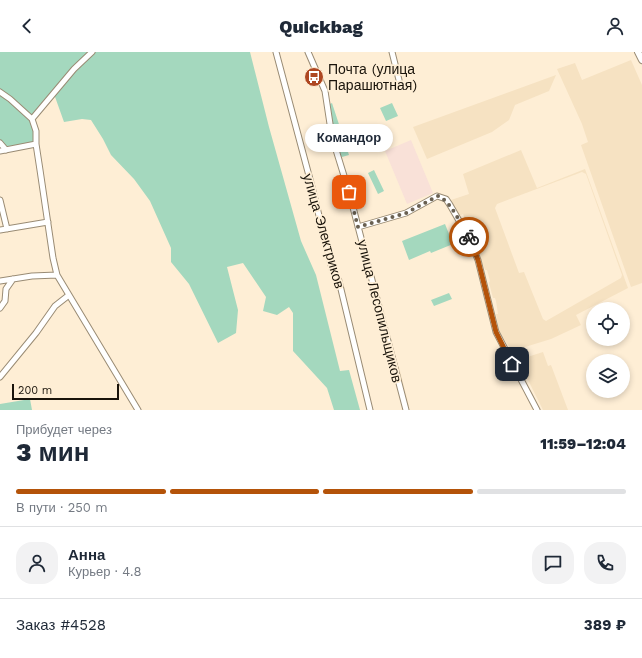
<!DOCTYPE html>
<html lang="ru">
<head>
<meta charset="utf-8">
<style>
  :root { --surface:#fff; --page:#f2f2f3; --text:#1f2937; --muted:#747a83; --line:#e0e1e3; --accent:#b45309 }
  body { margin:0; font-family:"Work Sans",sans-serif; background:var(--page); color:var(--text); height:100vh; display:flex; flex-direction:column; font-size:15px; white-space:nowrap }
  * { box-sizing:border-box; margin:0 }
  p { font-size:13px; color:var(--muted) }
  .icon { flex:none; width:22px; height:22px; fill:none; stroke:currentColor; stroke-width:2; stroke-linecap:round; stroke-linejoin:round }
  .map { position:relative; height:358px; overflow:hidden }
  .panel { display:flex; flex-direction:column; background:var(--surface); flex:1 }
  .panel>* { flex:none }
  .controls { position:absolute; left:586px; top:250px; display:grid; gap:8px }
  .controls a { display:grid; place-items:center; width:44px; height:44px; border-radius:50%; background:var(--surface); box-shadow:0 2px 6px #0003; font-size:20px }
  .scale { position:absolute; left:12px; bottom:10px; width:107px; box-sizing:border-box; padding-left:4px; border:2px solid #19130a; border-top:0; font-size:11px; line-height:14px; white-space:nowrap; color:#19130a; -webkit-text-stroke:3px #feeed5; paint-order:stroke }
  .pin { position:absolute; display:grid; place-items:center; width:34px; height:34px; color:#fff; margin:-17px; border-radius:8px; box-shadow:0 2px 6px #0006 }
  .courier { position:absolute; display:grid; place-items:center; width:40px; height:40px; margin:-20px; border:3px solid #b45309; border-radius:50%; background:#fff; color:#222; box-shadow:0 1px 5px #0007 }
  .bubble { position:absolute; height:28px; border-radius:14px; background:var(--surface); box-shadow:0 2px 6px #0003; font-size:13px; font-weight:800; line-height:28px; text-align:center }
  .summary em { font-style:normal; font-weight:800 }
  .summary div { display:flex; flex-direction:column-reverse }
  .summary { display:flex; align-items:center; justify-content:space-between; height:68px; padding:0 16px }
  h1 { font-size:26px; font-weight:800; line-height:30px }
  .bar { display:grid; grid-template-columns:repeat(4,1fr); gap:6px 4px; align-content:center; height:48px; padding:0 16px }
  .bar i { height:5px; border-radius:3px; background:var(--line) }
  .bar .current { background:var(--accent) }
  .bar p { grid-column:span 4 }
  .line { display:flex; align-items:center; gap:10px; padding:0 16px; border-top:1px solid var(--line) }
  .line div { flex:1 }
  .round { display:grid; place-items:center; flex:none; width:42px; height:42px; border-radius:16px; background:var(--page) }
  header { display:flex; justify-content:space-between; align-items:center; height:52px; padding:0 16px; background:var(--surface); font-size:18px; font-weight:800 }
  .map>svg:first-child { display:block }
  .built { fill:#f6e2c2; fill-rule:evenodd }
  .education { fill:#f9e1d8 }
  .green { fill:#a4d8be }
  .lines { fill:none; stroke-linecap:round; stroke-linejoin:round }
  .minor-casing { stroke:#998b74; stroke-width:7 }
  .major-casing { stroke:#998b74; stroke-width:8 }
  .minor { stroke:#fff; stroke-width:5 }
  .major { stroke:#fff; stroke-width:6 }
  .done { stroke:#696051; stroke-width:4; stroke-dasharray:0 7.2 }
  .route { stroke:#b45309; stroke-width:5 }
  .labels { text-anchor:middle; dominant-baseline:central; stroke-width:3.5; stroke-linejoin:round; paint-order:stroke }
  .poi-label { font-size:14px; fill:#19130a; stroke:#feeed5; text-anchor:start }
  .street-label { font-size:14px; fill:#19130a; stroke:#feeed5 }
</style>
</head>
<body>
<header><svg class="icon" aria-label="back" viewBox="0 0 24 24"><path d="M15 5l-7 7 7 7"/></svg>Quickbag<svg class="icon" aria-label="person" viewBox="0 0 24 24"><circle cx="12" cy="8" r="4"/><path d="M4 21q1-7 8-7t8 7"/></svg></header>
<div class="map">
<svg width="642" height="358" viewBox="0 0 642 358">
  <rect width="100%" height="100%" fill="#feeed5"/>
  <path class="built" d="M631,8L642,33V231L631,235L581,93L588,90L582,72L557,17L575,11L582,28Z
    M556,23L549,39L515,53L509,68L492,80L427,107L413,75Z
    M521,98L537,136L585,117L628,236L576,263L581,273L551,287L512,299L499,280L496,262H498L496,249L495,246H493L489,231L490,229L487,218H485L482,211L477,194L465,173L467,172L463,162L459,164L451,148L469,142L463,122ZM582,120L586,122L622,223L621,226L546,269L543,267L524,220L519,221L495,156L497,152Z
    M543,300L548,314L551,313L568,358H543L518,308Z
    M397,315H399L409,354H407Z"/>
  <path class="education" d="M411,88L433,141L407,152L385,99Z"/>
  <path class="green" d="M0,0H250L269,75L301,189L316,223L340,319L349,318L360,358H334L327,336L293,299V261L289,255L277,263L263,259L266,245L243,211L227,215L238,258L236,281L218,291L189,232L171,210V196L150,149L134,127L111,103L103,87L91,68L82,67L64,70L54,42L32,67L36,92L0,99Z
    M332,51L349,103L342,105L340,103L334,83L330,52Z
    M392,51L398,64L386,69L380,56Z
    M374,118L384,139L378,142L368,121Z
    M445,172L453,192L431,201L430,199L409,208L402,189Z
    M449,241L452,247L434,254L431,248Z
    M30,347L32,358H0V352Z"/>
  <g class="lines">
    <g class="minor-casing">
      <path id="minor" d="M276,0L312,135L332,217L339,229L370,358
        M308,0L325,39L332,85L349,140L406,358
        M392,0L399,28
        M0,40L10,47L32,67L36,79V92L40,118L53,206L57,223L138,358
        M32,67L74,17L92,0
        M0,91L6,98
        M0,99L36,92
        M0,148L7,177
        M358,175L406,161L437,144L446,147L450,153L469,186L478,208L496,280L537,358
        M0,178L48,170
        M0,229L32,224L57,223
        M0,256L5,249L6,237L13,227
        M0,325L36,281L55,254L69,243"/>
    </g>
    <g class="major-casing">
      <path id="major" d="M638,0L642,8"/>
    </g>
    <use href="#minor" class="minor"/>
    <use href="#major" class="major"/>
  </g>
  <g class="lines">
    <path class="done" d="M349,140L358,175L406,161L438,144C451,149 461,173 469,185"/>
    <path class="route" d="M469,185L478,208L496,280L512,312"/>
  </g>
  <defs>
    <g id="bus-disc" transform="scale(1)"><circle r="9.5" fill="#ae4722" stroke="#feeed5"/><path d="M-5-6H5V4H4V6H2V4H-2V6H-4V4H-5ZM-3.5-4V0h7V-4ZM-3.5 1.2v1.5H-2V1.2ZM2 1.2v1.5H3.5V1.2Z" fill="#fff"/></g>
  </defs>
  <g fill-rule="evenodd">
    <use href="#bus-disc" x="314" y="25"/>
  </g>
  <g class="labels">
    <g class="poi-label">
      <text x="328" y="17">Почта (улица<tspan x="328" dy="16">Парашютная)</tspan></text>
    </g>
    <g class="street-label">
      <text transform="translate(324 179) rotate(74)">улица Электриков</text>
      <text transform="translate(380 259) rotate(76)">улица Лесопильщиков</text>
    </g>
  </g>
</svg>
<div class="controls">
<a><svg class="icon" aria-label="locate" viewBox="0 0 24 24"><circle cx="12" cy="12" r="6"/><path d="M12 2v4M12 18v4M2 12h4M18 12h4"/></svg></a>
<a><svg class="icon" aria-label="layers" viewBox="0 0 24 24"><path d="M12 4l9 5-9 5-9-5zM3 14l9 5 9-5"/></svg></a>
</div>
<div class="scale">200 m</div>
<div class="pin" style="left:349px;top:140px;background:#ea580c"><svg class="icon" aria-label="bag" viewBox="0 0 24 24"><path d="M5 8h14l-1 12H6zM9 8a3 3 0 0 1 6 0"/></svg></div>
<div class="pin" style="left:512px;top:312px;background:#1f2937"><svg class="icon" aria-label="home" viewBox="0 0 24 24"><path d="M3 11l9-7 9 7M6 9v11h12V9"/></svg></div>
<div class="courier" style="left:469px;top:185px"><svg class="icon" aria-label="bike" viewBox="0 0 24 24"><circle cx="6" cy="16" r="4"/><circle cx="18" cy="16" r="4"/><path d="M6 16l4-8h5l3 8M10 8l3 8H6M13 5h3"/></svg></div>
<div class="bubble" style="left:305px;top:72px;width:88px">Командор</div>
</div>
<section class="panel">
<div class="summary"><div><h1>3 мин</h1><p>Прибудет через</p></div><em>11:59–12:04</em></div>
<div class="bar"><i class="current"></i><i class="current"></i><i class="current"></i><i></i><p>В пути · 250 m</p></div>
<div class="line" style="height:72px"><a class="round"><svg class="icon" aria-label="person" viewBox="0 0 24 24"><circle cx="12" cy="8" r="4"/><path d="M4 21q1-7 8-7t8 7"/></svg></a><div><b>Анна</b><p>Курьер · 4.8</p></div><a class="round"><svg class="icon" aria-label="chat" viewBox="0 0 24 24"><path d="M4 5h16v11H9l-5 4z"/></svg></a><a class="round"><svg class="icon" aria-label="phone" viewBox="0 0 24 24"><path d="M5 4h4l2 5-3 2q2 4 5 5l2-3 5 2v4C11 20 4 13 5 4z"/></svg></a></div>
<div class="line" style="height:52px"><div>Заказ #4528</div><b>389 ₽</b></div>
</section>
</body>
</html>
